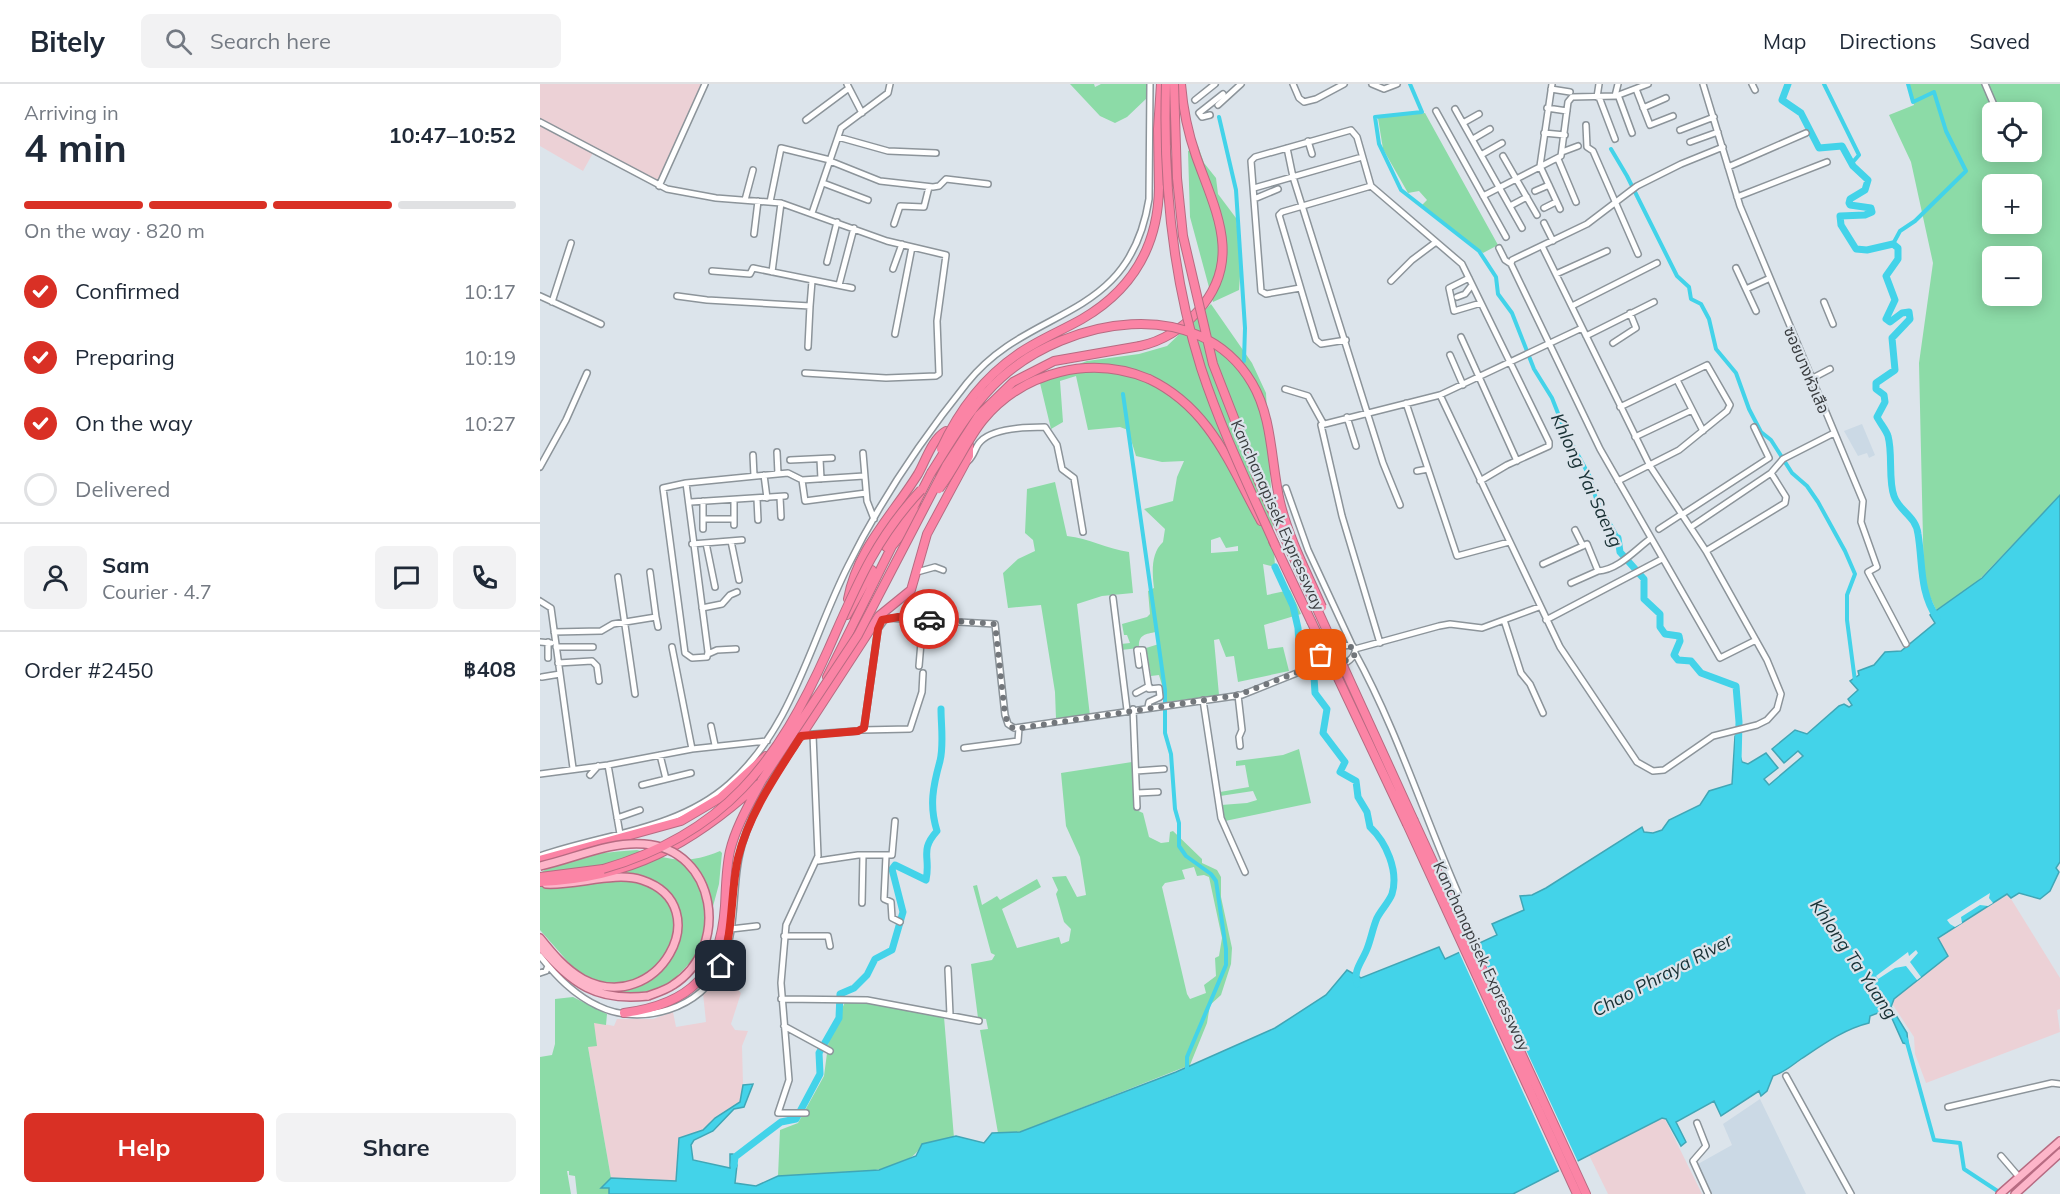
<!DOCTYPE html>
<html lang="en">
<head>
<meta charset="utf-8">
<style>
  :root { --surface:#fff; --page:#f2f2f3; --text:#1f2937; --muted:#747a83; --line:#e0e1e3; --accent:#d93025 }
  body { margin:0; font-family:Mulish,"Noto Sans Thai",sans-serif; background:var(--page); color:var(--text); height:100vh; display:flex; flex-direction:column; font-size:22px; white-space:nowrap }
  * { box-sizing:border-box; margin:0 }
  p { font-size:20px; color:var(--muted) }
  .icon { flex:none; width:33px; height:33px; fill:none; stroke:currentColor; stroke-width:2; stroke-linecap:round; stroke-linejoin:round }
  .map { position:relative; flex:1; overflow:hidden }
  .panel { display:flex; flex-direction:column; background:var(--surface); width:540px }
  .panel>* { flex:none }
  .tools { position:absolute; left:1442px; top:18px; display:grid; gap:12px }
  .tools a { display:grid; place-items:center; width:60px; height:60px; border-radius:9px; background:var(--surface); box-shadow:0 3px 15px #0003; font-size:30px }
  .pin { position:absolute; display:grid; place-items:center; width:51px; height:51px; color:#fff; margin:-26px; border-radius:12px; box-shadow:0 3px 9px #0006 }
  .courier { position:absolute; display:grid; place-items:center; width:60px; height:60px; margin:-30px; border:4px solid #d93025; border-radius:50%; background:#fff; color:#222; box-shadow:0 2px 8px #0007 }
  .head em { font-style:normal; font-weight:700 }
  .head div { display:flex; flex-direction:column-reverse }
  .head { display:flex; align-items:center; justify-content:space-between; height:102px; padding:0 24px }
  h1 { font-size:39px; font-weight:700; line-height:45px }
  .bar { display:grid; grid-template-columns:repeat(4,1fr); gap:9px 6px; align-content:center; height:72px; padding:0 24px }
  .bar i { height:8px; border-radius:4px; background:var(--line) }
  .bar .active { background:var(--accent) }
  .bar p { grid-column:span 4 }
  .line { display:flex; align-items:center; gap:15px; padding:0 24px; border-top:2px solid var(--line) }
  .line div { flex:1 }
  .round { display:grid; place-items:center; flex:none; width:63px; height:63px; border-radius:9px; background:var(--page) }
  ol { padding:0 24px; list-style:none }
  li { display:flex; align-items:center; gap:18px; height:66px }
  li p { margin-inline-start:auto }
  li .icon { padding:6px; border-radius:50%; background:var(--accent); color:#fff; stroke-width:4 }
  li:last-child { color:var(--muted) }
  li i { width:33px; height:33px; border:3px solid var(--line); border-radius:50% }
  .action { display:flex; gap:12px; margin-top:auto; padding:12px 24px }
  .action a { flex:1; height:69px; border-radius:9px; background:var(--accent); color:#fff; font-size:24px; font-weight:700; line-height:69px; text-align:center }
  .action a+a { background:var(--page); color:var(--text) }
  header { display:flex; align-items:center; gap:36px; box-sizing:border-box; height:84px; padding:0 30px; background:var(--surface); border-bottom:2px solid var(--line) }
  header strong { font-size:28px }
  nav { display:flex; gap:33px; margin-inline-start:auto; font-size:21px }
  .search { width:420px; height:54px; background:var(--page); display:flex; align-items:center; gap:15px; box-sizing:border-box; padding:0 21px; border-radius:9px; color:var(--muted); font-size:22px }
  main { display:flex; flex:1; min-height:0 }
  .map>svg:first-child { display:block }
  .industrial { fill:#ecd1d6 }
  .built { fill:#cbd9e5 }
  .green { fill:#8cdba7; fill-rule:evenodd }
  .water { fill:#43d3e9; stroke:#40a6b6; stroke-width:1.5 }
  .pier { fill:#dce4eb }
  .lines { fill:none; stroke-linecap:round; stroke-linejoin:round }
  .canal { stroke:#43d3e9; stroke-width:4 }
  .river { stroke:#43d3e9; stroke-width:7 }
  .minor-casing { stroke:#8c949a; stroke-width:8 }
  .major-casing { stroke:#b76b82; stroke-width:10 }
  .highway-casing { stroke:#b76b82; stroke-width:10 }
  .minor { stroke:#fff; stroke-width:5 }
  .major { stroke:#fdb5c9; stroke-width:7 }
  .highway { stroke:#fb84a5; stroke-width:8 }
  .major-bridge-casing { stroke:#b76b82; stroke-width:10; stroke-linecap:butt }
  .highway-bridge-casing { stroke:#b76b82; stroke-width:10; stroke-linecap:butt }
  .major-bridge { stroke:#fdb5c9; stroke-width:7 }
  .highway-bridge { stroke:#fb84a5; stroke-width:8 }
  .done { stroke:#73777c; stroke-width:6; stroke-dasharray:0 10.8 }
  .route { stroke:#d93025; stroke-width:8 }
  .labels { text-anchor:middle; dominant-baseline:central; stroke-width:4.5; stroke-linejoin:round; paint-order:stroke }
  .street-label { font-size:16px; fill:#3a3d40; stroke:#dce4eb }
  .water-label { font-size:18px; font-style:italic; fill:#183034; stroke:#dce4eb }
</style>
</head>
<body>
<header>
<strong>Bitely</strong>
<div class="search"><svg class="icon" aria-label="search" viewBox="0 0 24 24"><circle cx="10" cy="10" r="6"/><path d="M15 15l6 6"/></svg>Search here</div>
<nav><a>Map</a><a>Directions</a><a>Saved</a></nav>
</header>
<main>
<section class="panel">
<div class="head"><div><h1>4 min</h1><p>Arriving in</p></div><em>10:47–10:52</em></div>
<div class="bar"><i class="active"></i><i class="active"></i><i class="active"></i><i></i><p>On the way · 820 m</p></div>
<ol>
<li><svg class="icon" aria-label="check" viewBox="0 0 24 24"><path d="M5 12l5 5 9-10"/></svg>Confirmed<p>10:17</p></li>
<li><svg class="icon" aria-label="check" viewBox="0 0 24 24"><path d="M5 12l5 5 9-10"/></svg>Preparing<p>10:19</p></li>
<li><svg class="icon" aria-label="check" viewBox="0 0 24 24"><path d="M5 12l5 5 9-10"/></svg>On the way<p>10:27</p></li>
<li><i></i>Delivered</li>
</ol>
<div class="line" style="height:108px"><a class="round"><svg class="icon" aria-label="person" viewBox="0 0 24 24"><circle cx="12" cy="8" r="4"/><path d="M4 21q1-7 8-7t8 7"/></svg></a><div><b>Sam</b><p>Courier · 4.7</p></div><a class="round"><svg class="icon" aria-label="chat" viewBox="0 0 24 24"><path d="M4 5h16v11H9l-5 4z"/></svg></a><a class="round"><svg class="icon" aria-label="phone" viewBox="0 0 24 24"><path d="M5 4h4l2 5-3 2q2 4 5 5l2-3 5 2v4C11 20 4 13 5 4z"/></svg></a></div>
<div class="line" style="height:78px"><div>Order #2450</div><b>฿408</b></div>
<div class="action"><a>Help</a><a>Share</a></div>
</section>
<div class="map">
<svg width="1520" height="1110" viewBox="0 0 1520 1110">
  <rect width="100%" height="100%" fill="#dce4eb"/>
  <path class="industrial" d="M0,0H163L122,92L113,98L53,69L43,87L0,62Z
    M1468,810L1520,894V925L1517,926L1520,948L1386,999L1375,970L1374,953L1353,921L1354,915L1408,872L1398,855Z
    M183,886L184,904L194,902L201,909L191,940L195,946L208,947L202,962L203,1001L200,1018L175,1034L163,1046L139,1054L136,1097L71,1094L48,963L54,938L74,942L77,935H113L133,928L136,943L166,938L163,909Z
    M1122,1034L1125,1035L1162,1110H1068L1049,1071Z"/>
  <path class="built" d="M1322,340L1335,371L1329,374L1327,369L1318,372L1304,347Z
    M1220,1015L1266,1110H1172L1158,1080L1192,1061L1183,1040Z"/>
  <path class="green" d="M530,0H554L555,3L561,0H606L608,13L587,33L575,39L560,32Z
    M1368,0H1520V411L1436,499L1396,526L1384,499L1379,279L1393,179L1371,78L1349,31L1374,21ZM1452,28H1491V68H1452ZM1452,100H1491V140H1452ZM1452,172H1491V212H1452Z
    M885,29L958,161L943,169L882,121L887,116L879,107L868,109L843,65L838,34Z
    M658,62L664,79L676,94L678,110L696,134L701,178L699,206L673,218L650,133L648,67Z
    M671,220L712,279L726,309L735,483L723,480L727,511L750,506L761,530L724,541L728,565L743,563L749,587L698,598L694,572L686,573L679,555L674,556L679,611L627,618L619,591L611,592L606,564L619,560L616,548C605,550 598,551 599,564L581,566V560L590,559L587,551H584L582,540L607,533L610,530L608,507L614,504C612,488 611,469 623,458L625,445L604,425L633,417L637,393L644,377L622,378L596,372L588,346L580,343L548,346L536,292L520,297L523,338L511,345L499,295L547,277L599,270L627,262ZM680,453L686,464L698,462V467L671,469V456Z
    M515,398L527,452C549,454 567,465 589,468L593,509L562,512L537,520L550,632L516,635L515,608L501,521L468,524L463,489L478,475L495,467L493,456L485,449L487,405Z
    M759,665L771,719L685,737L681,721L707,719L717,716L713,707L680,712V708L709,703L705,681L696,682V677L743,671Z
    M592,678L594,725L603,729L609,753L621,759L629,758L630,748L633,747L662,775V779L677,786L681,793V813L692,864L691,880L681,911L670,921L667,939L650,981L480,1048L458,1049L440,946L448,945L446,935L438,934L431,880L452,876L455,871L451,869L433,802L437,801L442,821L457,812L460,816L497,795L501,803L462,825L477,864L519,853L521,860L529,857L531,845L524,838L516,810L518,806L512,793L526,792L537,813L546,811L540,773L526,742L521,689ZM654,783L657,792L664,791L669,793L682,854L679,872L675,874L676,892L664,901L666,909L650,915L647,910L622,803L625,799L645,795L642,786Z
    M97,766C131,776 146,781 180,767L182,769L179,800L161,867L126,904L73,913L44,896L0,846V789C28,770 63,769 97,766Z
    M33,913L67,930L66,941L54,939L57,962L48,963L71,1094L61,1104H69V1110H37L35,1092L29,1091V1087H27L31,1110H0V973L12,971L15,960V915Z
    M305,918L339,920L404,933L414,1054L382,1060C369,1095 271,1091 238,1092L240,1046L258,1039L284,992L289,954Z"/>
  <path class="water" d="M1520,411V778L1516,784L1519,788L1510,807L1500,815L1479,809L1471,814L1467,810L1398,854L1408,872L1354,915L1351,923L1367,949L1368,960L1363,959L1350,930L1343,927L1330,932L1329,939C1304,945 1282,961 1261,975C1251,982 1245,988 1233,992L1227,1007L1221,1012L1219,1007L1181,1032L1174,1017L1136,1038L1146,1058L1141,1062L1126,1035L1122,1034L973,1110H69V1104H61L71,1094L136,1097L139,1054L163,1046L175,1034L200,1018L203,1001L213,1000L204,1023L194,1025L173,1047L154,1056L151,1061L153,1076L190,1084V1070H193L197,1081L195,1099L216,1102L238,1092L339,1086L376,1072L382,1060L416,1052L444,1059L452,1049L480,1048L636,988L735,944L786,911L807,886L821,894L899,863L905,875L957,851L952,840L984,826L980,812L992,811L1006,804L1102,743L1104,748L1113,749L1122,746L1129,736L1160,721L1169,707L1192,700L1195,652L1199,651V669L1202,678L1208,680L1226,669L1238,684L1224,695L1229,701L1263,672L1258,667L1244,679L1232,665L1255,646L1267,650L1299,622L1304,620L1309,623L1312,621L1308,615L1318,606L1310,597L1319,591L1318,587L1334,581L1345,568L1361,567L1395,539L1390,531L1442,494Z"/>
  <path class="pier" d="M1450,809L1449,814L1453,819L1448,822L1440,821L1421,833L1422,839L1415,843L1410,840L1407,836Z
    M936,858L1039,1080L1020,1089L918,866Z
    M1376,866L1378,869L1370,878L1381,893L1377,896L1366,882L1355,884L1338,895L1336,892L1368,868L1369,872Z"/>
  <g class="lines">
    <path class="canal" d="M870,0L882,28L835,33L839,60L861,106L939,167L956,193L958,210L972,229L994,285L1012,314L1025,347L1050,393L1056,415L1078,454
      M1284,0L1319,71L1312,79
      M679,33L696,106L705,244L704,277
      M1071,65L1087,92L1137,192L1149,203L1151,215L1161,220L1169,235L1176,265L1196,289L1209,325L1221,348L1231,356L1252,389L1267,402L1278,418L1305,467L1315,490L1307,511V536L1315,597
      M1353,160L1360,147L1375,137L1426,87L1406,47L1394,8L1373,18L1368,0
      M583,310L625,606V649L631,670L635,725L639,739V762L646,772L671,790L676,797L686,865V881L652,961L647,973V987
      M1366,955L1394,1056L1420,1059L1424,1085L1462,1110"/>
    <path class="river" d="M1248,0L1242,16L1261,29L1279,64L1302,62L1313,82L1328,96L1325,106L1310,115L1309,119L1310,121L1331,124L1332,128L1325,131L1300,132L1301,141L1316,165L1327,166L1353,160L1358,164V175L1346,192L1355,216L1346,235L1350,238L1362,229L1369,228L1370,235L1352,254L1355,286L1336,299V305L1344,311L1345,318L1337,333C1340,339 1346,346 1348,352C1353,370 1348,396 1354,412C1359,427 1376,432 1378,450C1383,480 1379,507 1397,534
      M1078,454L1080,468L1104,495V515L1120,530V543L1125,550L1139,552L1140,557L1134,571L1138,576L1151,577L1161,589L1196,602L1199,638L1198,678
      M735,483L753,522L758,544L760,577L774,593L775,609L787,625L783,649L805,678L800,688L816,697L818,713L827,728L830,743C846,758 859,787 852,810C849,818 841,826 837,834C833,843 831,855 827,865C822,878 813,886 817,900
      M194,1081L195,1073L241,1038L256,1035L280,990L279,969L299,934L300,910L314,904L327,891L335,875L352,866L363,828L352,785L355,781L386,796C391,773 379,767 397,747C389,722 393,702 400,677C404,661 401,641 401,625"/>
    <g class="minor-casing">
      <path id="minor" d="M307,0L322,29
        M753,0L759,14L764,18L776,15L804,0
        M832,0L844,5L857,0
        M1012,0L1000,82L1020,125
        M1163,0L1200,122L1323,417L1321,438L1337,483L1328,488L1366,560
        M1212,0L1215,6
        M1445,0L1457,28
        M1011,5L1030,8
        M1096,5L1110,41L1133,32
        M1078,11L1092,49
        M1075,12L1078,0
        M1057,13L1059,0
        M1059,13L1075,55
        M655,16L675,0
        M678,21L701,0
        M1007,24L1027,27
        M1103,24L1126,14
        M915,25L982,144
        M896,27L966,153
        M670,31L662,33L659,29L683,10
        M266,36L309,4
        M0,38L127,105L176,114L241,119L347,157L406,171L397,237L399,290L396,292L346,294L265,289
        M923,39L939,30
        M1046,41L1047,63L1053,67L1098,170
        M1140,46L1174,33
        M1004,49L1025,51
        M298,53L348,67L396,69
        M933,55L950,45
        M768,57L772,70
        M1150,58L1178,48
        M1183,63L1141,80L1097,102L1047,140L972,176L971,180L1060,365L1180,574L1216,556
        M747,64L753,93L843,379L860,421
        M1022,68L1038,62
        M941,71L962,59
        M963,72L997,131
        M1018,75L1036,118
        M290,77L340,97L393,103L399,102L406,95L448,100
        M1188,83L1266,49
        M283,99L328,116
        M119,102L165,0
        M714,104L822,73
        M995,107L1009,101
        M943,112L1021,72L1028,18L1032,13L1076,12L1108,0
        M1197,113L1287,78
        M714,115L738,105
        M205,116L213,86
        M230,118L241,64L290,76
        M970,122L987,113
        M1004,124L1016,118
        M272,129L301,44L348,9L350,0
        M1004,139L1013,157
        M354,140L360,122L384,123L389,103
        M214,150L218,117
        M959,164L965,176L971,180
        M287,178L297,138
        M1196,184L1216,227
        M353,185L362,160
        M172,187L210,190L213,184L312,204
        M232,188L241,119
        M1016,190L1067,167
        M929,194L909,204L914,227L941,219
        M851,197L872,176L896,158
        M299,201L314,144
        M760,204L726,210L721,207L711,77L715,73L811,46L817,53L831,102L922,180L1009,358V362L967,381L940,397
        M1206,205L1228,195
        M0,212L61,240
        M137,212L167,216L270,222L272,197
        M917,213L925,210L932,201
        M12,218L31,159
        M1284,218L1293,240
        M1032,222L1117,179
        M355,250L372,163
        M1046,252L1114,218
        M921,253L977,377
        M806,256L781,260L776,256L739,131L742,128L831,102
        M1073,259L1096,244L1090,229
        M268,263L270,222
        M910,271L923,301
        M1271,295L1290,285
        M1137,296L1163,347
        M745,305L768,312L783,339
        M900,311L1020,563L1097,678L1113,687L1124,686L1173,652L1217,641L1227,636L1237,625L1241,610L1227,576L1166,467L1110,382L1002,162
        M866,319L917,472L969,458
        M807,333L816,362
        M1095,353L1152,326
        M237,368L238,390
        M323,369L327,417L334,435
        M213,371L214,392
        M280,375L281,395
        M250,376L292,374
        M428,377C435,371 435,362 441,357C454,344 488,343 505,343L517,361L522,385L534,394L543,448
        M0,383L26,336L47,289
        M877,387L888,385
        M224,391L227,414
        M262,396L265,417L326,409
        M1078,397L1139,366L1187,327L1190,321L1167,281L1080,323
        M146,399L168,568L167,573L152,574L145,569L123,404L146,399L248,389L262,396L324,392
        M746,404L768,466L812,561
        M240,413L241,433
        M217,415L218,436
        M151,418L245,412
        M1143,430L1229,374L1214,343
        M163,435H194
        M194,441V416
        M1151,443L1231,389L1243,375L1294,349
        M163,445V417
        M1119,445L1142,430
        M1035,446L1043,462
        M191,457L199,496
        M166,459L175,503
        M152,460L202,456
        M1166,467L1245,419L1246,413L1231,389
        M1003,480L1047,460L1058,487C1078,486 1095,466 1110,455
        M377,488L395,483L403,486
        M78,493L95,610
        M1031,499L1058,487
        M573,514L587,626
        M0,517L11,524L33,684
        M162,524L182,520L190,511L197,508
        M116,533L118,543
        M964,536L981,589L990,600L1003,629
        M1006,536L1122,475
        M14,548L61,547L73,540L116,533L110,488
        M0,558L11,559
        M8,558V574
        M840,559L802,432L781,341L900,311L1042,244
        M16,563H53
        M132,563L152,665
        M815,569C857,646 883,729 918,809
        M168,570L177,566L196,565
        M18,579L52,577L57,582L59,597
        M599,581L597,566H603L609,605L619,604L620,613L609,618L608,623
        M777,581L781,571L802,562L812,561L815,565L899,542L910,540L942,544L999,523
        M777,581L784,586C795,584 812,579 815,568
        M379,582L383,535
        M2,593L20,590
        M596,609L609,602
        M698,611L702,646L699,653L700,662
        M663,616L681,734L705,788
        M593,625L597,723
        M171,642L175,661
        M322,646L370,645L382,608L383,589
        M259,651L318,647L324,644L338,545L346,534L455,540L465,631L468,640L474,644L702,611L777,581
        M424,664L478,657L479,644
        M120,671L126,695
        M68,681L80,750
        M596,687L624,685
        M0,690L68,681L152,665L227,657
        M50,691L58,682
        M102,701L151,689
        M597,709L618,708
        M77,734L100,726
        M0,772C63,750 137,746 189,700C253,644 271,555 308,482C340,417 382,355 427,299C490,220 589,240 609,115L610,0
        M346,772L344,815L351,818L352,834L360,838
        M278,777L318,771H352L355,737
        M322,819L323,771
        M191,845L217,842
        M244,852H288L290,862
        M0,872C16,892 34,911 58,922C100,943 163,925 182,879C199,840 190,795 204,755C216,717 240,684 261,652
        M408,885L410,931
        M0,889L6,887L8,882
        M241,915L327,916L439,937
        M244,942L290,967
        M1246,992L1311,1110
        M1408,1023L1512,999L1520,1000
        M266,1029H238L249,996L241,899L246,841L278,772L273,651
        M1157,1039L1166,1062L1153,1077L1168,1110
        M1461,1072L1479,1093"/>
    </g>
    <g class="major-casing">
      <path id="major" d="M0,854C12,869 25,885 43,895C117,934 180,822 102,796C75,787 35,802 6,800
        M0,863C33,900 56,918 108,912
        M1460,1110L1520,1057
        M1475,1110L1520,1069"/>
    </g>
    <g class="highway-casing">
      <path id="highway" d="M619,104L618,45L621,0
        M600,262C623,257 642,245 658,227C704,176 675,126 656,72C648,49 643,25 641,0
        M609,295C670,324 690,381 721,437
        M733,457L771,537
        M346,463L373,424L391,389
        M308,515C317,465 352,432 378,390C386,376 392,355 406,347L413,350
        M307,531L332,486
        M287,593L352,462L383,424
        M261,652L339,532L371,506L387,450L429,372V361L423,357
        M874,737L1046,1110
        M867,740L1037,1110
        M0,776L141,737L180,714L226,672
        M0,793L63,785
        M0,798C89,795 152,760 217,701
        M84,929C151,920 180,890 185,822C186,804 186,785 190,767C196,742 210,719 222,696"/>
    </g>
    <use href="#minor" class="minor"/>
    <use href="#major" class="major"/>
    <use href="#highway" class="highway"/>
    <g class="major-bridge-casing">
      <path id="major-bridge" d="M0,782C33,775 70,757 104,760C177,765 191,864 133,901C126,906 116,909 108,912"/>
    </g>
    <g class="highway-bridge-casing">
      <path id="highway-bridge" d="M626,0C623,96 632,192 661,284C681,345 709,403 735,461
        M634,0L637,94L643,152L673,280L719,398L874,737
        M401,365C418,328 443,294 478,270C498,256 521,247 542,235C592,206 618,162 619,104
        M391,389C412,356 432,320 461,294C527,234 659,209 712,299C733,334 731,380 740,418C749,455 767,489 782,523
        M399,405C416,383 426,357 443,336C484,287 551,271 609,295
        M771,537L867,740
        M222,696L318,551L406,382L439,331L473,298L514,277L600,262
        M63,785C185,750 238,678 288,566C315,505 334,456 381,406"/>
    </g>
    <use href="#major-bridge" class="major-bridge"/>
    <use href="#highway-bridge" class="highway-bridge"/>
  </g>
  <g class="lines">
    <path class="done" d="M389,535L455,540L465,631L468,640L474,645L698,611L777,581L784,586L814,573L815,565L807,561L781,571"/>
    <path class="route" d="M181,882C194,847 190,810 198,774C209,729 237,690 261,652L318,647L324,644L338,545L342,536L358,533L389,535"/>
  </g>
  <g class="labels">
    <g class="street-label">
      <text transform="translate(1267 286) rotate(67)">ซอยบางหัวเสือ</text>
      <text transform="translate(738 431) rotate(66)">Kanchanapisek Expressway</text>
      <text transform="translate(942 872) rotate(65)">Kanchanapisek Expressway</text>
    </g>
    <g class="water-label">
      <text transform="translate(1047 396) rotate(65)">Khlong Yai Saeng</text>
      <text transform="translate(1314 875) rotate(56)">Khlong Ta Yuang</text>
      <text transform="translate(1122 891) rotate(-28)">Chao Phraya River</text>
    </g>
  </g>
</svg>
<div class="tools">
<a><svg class="icon" aria-label="locate" viewBox="0 0 24 24"><circle cx="12" cy="12" r="6"/><path d="M12 2v4M12 18v4M2 12h4M18 12h4"/></svg></a>
<a>+</a>
<a>−</a>
</div>
<div class="pin" style="left:781px;top:571px;background:#ea580c"><svg class="icon" aria-label="bag" viewBox="0 0 24 24"><path d="M5 8h14l-1 12H6zM9 8a3 3 0 0 1 6 0"/></svg></div>
<div class="pin" style="left:181px;top:882px;background:#1f2937"><svg class="icon" aria-label="home" viewBox="0 0 24 24"><path d="M3 11l9-7 9 7M6 9v11h12V9"/></svg></div>
<div class="courier" style="left:389px;top:535px"><svg class="icon" aria-label="car" viewBox="0 0 24 24"><path d="M5 17H2v-5l4-1 3-4h7l3 4 3 1v5h-3M9 17h6M6 11h13"/><circle cx="7" cy="17" r="2"/><circle cx="17" cy="17" r="2"/></svg></div>
</div>
</main>
</body>
</html>
